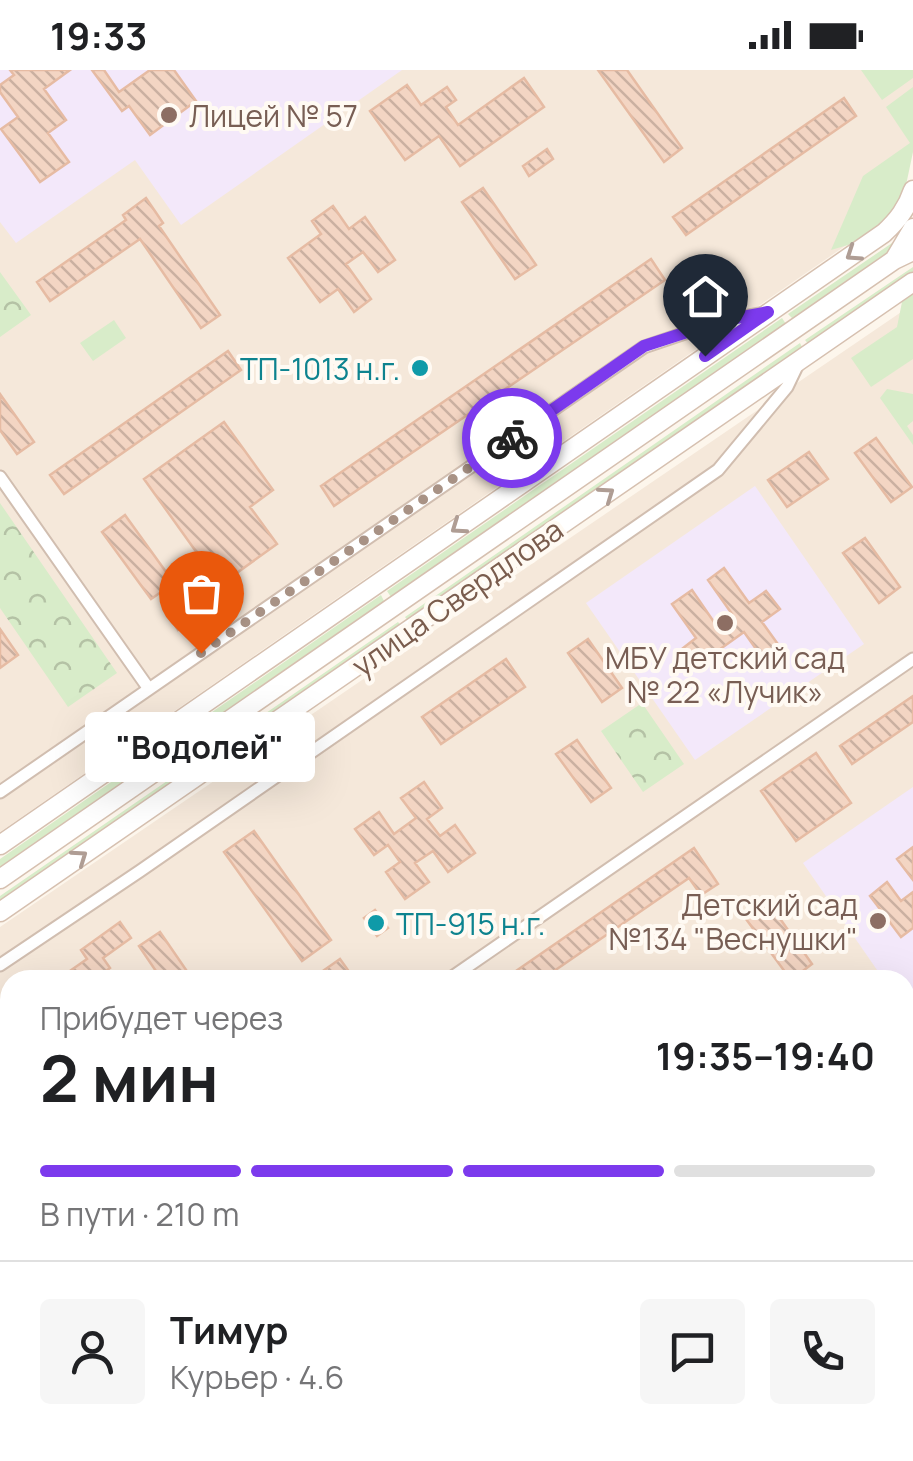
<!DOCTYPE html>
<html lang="ru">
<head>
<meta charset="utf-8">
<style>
  :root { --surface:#fff; --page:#f6f6f6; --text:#202124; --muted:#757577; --line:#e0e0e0; --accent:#7c3aed }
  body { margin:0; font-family:Manrope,sans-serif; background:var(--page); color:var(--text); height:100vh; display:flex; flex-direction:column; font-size:38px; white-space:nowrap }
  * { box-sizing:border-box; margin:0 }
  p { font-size:32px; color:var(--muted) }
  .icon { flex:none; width:55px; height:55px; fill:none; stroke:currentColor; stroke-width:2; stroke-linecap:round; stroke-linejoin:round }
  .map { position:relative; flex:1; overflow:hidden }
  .panel { position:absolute; left:0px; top:900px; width:915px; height:492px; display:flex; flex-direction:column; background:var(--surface); border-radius:30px 30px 0 0; box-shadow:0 10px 40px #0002 }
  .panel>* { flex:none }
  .pin { position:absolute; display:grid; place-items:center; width:85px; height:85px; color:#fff; margin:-102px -42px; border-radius:50% 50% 50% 0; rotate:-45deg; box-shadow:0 0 10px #0007 }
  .pin .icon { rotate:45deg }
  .courier { position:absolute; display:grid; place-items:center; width:100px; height:100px; margin:-50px; border:8px solid #7c3aed; border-radius:50%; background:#fff; color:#222; box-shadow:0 2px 12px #0007 }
  .bubble { position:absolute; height:70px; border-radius:10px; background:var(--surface); box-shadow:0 10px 40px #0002; font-size:32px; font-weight:700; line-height:70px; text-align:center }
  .headline em { font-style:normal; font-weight:700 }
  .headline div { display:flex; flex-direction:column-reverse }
  .headline { display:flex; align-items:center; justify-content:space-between; height:170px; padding:0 40px }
  h1 { font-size:65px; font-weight:700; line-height:75px }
  .bar { display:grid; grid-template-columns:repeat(4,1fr); gap:15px 10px; align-content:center; height:120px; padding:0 40px }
  .bar i { height:12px; border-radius:8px; background:var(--line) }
  .bar .active { background:var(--accent) }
  .bar p { grid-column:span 4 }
  .line { display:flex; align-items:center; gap:25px; padding:0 40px; border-top:2px solid var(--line) }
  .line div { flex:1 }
  .round { display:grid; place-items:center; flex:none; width:105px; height:105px; border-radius:10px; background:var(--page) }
  .status { display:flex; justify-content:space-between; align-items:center; height:70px; padding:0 50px; background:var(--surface); direction:ltr }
  .status svg { height:28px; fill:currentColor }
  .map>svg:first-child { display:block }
  .residential { fill:#f5e8da; fill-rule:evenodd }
  .education { fill:#f3e8fa }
  .green { fill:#d8ecc9 }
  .forest { fill:url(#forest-crowns) }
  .building { fill:url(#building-back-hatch); stroke:#e6bba3; stroke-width:2.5 }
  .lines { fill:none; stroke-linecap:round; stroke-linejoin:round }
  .street-casing { stroke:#d1beb0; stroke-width:15 }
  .secondary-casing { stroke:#d6c0b0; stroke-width:21 }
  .street { stroke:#fff; stroke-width:11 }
  .secondary { stroke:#fff; stroke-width:18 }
  .oneway { stroke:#af9d94 }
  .done { stroke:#a89285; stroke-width:10; stroke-dasharray:0 18 }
  .route { stroke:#7c3aed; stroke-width:12 }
  .education-dot { fill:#8d6e63; stroke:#fffaf3; stroke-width:4 }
  .culture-dot { fill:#0f9aa8; stroke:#fffaf3; stroke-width:4 }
  .labels { text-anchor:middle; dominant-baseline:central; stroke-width:8; stroke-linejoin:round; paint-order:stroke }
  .education-label { font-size:30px; fill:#785e54; stroke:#fffaf3; text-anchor:start }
  .culture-label { font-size:30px; fill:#0d838f; stroke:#fffaf3; text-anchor:end }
  .street-label { font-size:30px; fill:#7a5c4d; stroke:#fffaf3 }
</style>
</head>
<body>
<div class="status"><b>19:33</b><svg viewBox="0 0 49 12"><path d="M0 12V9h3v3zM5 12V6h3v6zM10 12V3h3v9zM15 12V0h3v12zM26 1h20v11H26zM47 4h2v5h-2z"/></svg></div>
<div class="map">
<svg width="913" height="1391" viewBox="0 0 913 1391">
  <defs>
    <pattern id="forest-crowns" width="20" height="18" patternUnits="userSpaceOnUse" patternTransform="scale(2.5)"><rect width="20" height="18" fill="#d8ecc9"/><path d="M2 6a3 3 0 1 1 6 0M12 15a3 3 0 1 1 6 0" fill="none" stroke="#b4c2a5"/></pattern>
    <pattern id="building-back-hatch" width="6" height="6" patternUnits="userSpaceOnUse" patternTransform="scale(2.5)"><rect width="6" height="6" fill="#f3d5c3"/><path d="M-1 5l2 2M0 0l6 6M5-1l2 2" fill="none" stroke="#cab0a1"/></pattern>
  </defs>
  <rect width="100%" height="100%" fill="#fdf6ec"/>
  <path class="residential" d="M0,0H913V69L894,142L0,762Z
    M913,234V1391H0V857ZM10,910H905V1382H10Z"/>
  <path class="education" d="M0,0H402L181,155L135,90L16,173L0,152Z
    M755,416L864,574L695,690L586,533Z
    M913,717V952L905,940V910H884L803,793Z
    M228,1383H331L318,1391H234Z"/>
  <path class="green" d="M861,0H913V8L882,30Z
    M913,17V82L902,134L865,170L831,180L863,106L910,73L886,37Z
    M895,171L896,177L793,249L788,244Z
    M913,197V204L809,275L805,270Z
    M913,224V289L871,317L851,288L897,257L902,232Z
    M782,248L786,254L391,527L387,521Z
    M114,250L126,268L93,291L80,273Z
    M800,273L803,279L409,552L405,547Z
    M887,319L913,324V351L907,356L913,365V375L880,328Z
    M381,525L384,531L0,797V789Z
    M398,552L402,557L0,835V826Z
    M358,1383V1382L459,1383L446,1391H346Z"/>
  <path class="forest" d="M0,202L31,245L0,267Z
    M0,433L117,603L68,637L0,538Z
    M642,633L684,694L643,722L601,661Z
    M605,1383H680L686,1391H611Z"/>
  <path class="building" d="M10,0H70L44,19L66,50L48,63L69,92L40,112L1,59L18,47L0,22V15L14,5Z
    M92,0H104L119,22L150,0H174L196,31L150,65L129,36L122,41Z
    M598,0H627L682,78L664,92Z
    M524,8L544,37L460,96L439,66L405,90L370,41L407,15L421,35L447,17L456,30L446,37L458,55Z
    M844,28L856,46L686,165L673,147Z
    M547,79L553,89L529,106L523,96Z
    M483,118L536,195L515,209L462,132Z
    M146,128L163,153L159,156L220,245L201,258L140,169L50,231L37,212L126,150L123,145Z
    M333,136L349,159L365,147L395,190L378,202L363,182L346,194L371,229L354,242L338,219L320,232L288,188L321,164L312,151Z
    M651,189L665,210L334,436L321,416Z
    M228,281L241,300L64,424L50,405Z
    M0,324L34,372L17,384L0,360Z
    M224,352L273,420L250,437L277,474L220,515L144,409Z
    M876,368L912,417L891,432L855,383Z
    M809,382L828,409L787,437L768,410Z
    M125,445L174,513L151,529L102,462Z
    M865,468L900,517L879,533L843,483Z
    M724,498L749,533L766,521L780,539L762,552L785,584L768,596L744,562L691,600L678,582L696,568L672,534L692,520L716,555L732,544L708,510Z
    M182,531L194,548L178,560L166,542Z
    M0,559L18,585L0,598Z
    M588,569L622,618L602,632L568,583Z
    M506,589L525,617L441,674L422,647Z
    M913,626V652L852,694L840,676Z
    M577,670L611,718L591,732L556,684Z
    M816,683L851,733L796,771L761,721Z
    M424,712L442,738L427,749L440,766L455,755L475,783L448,802L433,781L415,793L429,812L405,829L386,802L400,792L388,775L374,785L355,759L379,742L394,764L416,748L401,728Z
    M254,761L331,870L302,891L224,782Z
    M913,777V810L897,789Z
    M694,778L718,814L701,825L689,808L541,910H503Z
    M887,812L901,831L913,822V858L901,867L870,826Z
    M769,833L812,894L791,910L746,849Z
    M375,840L388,858L377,866L364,848Z
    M120,852L131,868L103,888L110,898L94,910H57L87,889L81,880Z
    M160,862L193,910H162L139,876Z
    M340,889L355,910H310Z
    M10,944V970L4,975L0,970V951Z
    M10,1246V1273L4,1278L0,1272V1253Z"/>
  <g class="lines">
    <g class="street-casing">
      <path id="street" d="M0,407L149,619
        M0,722L644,277L721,251L764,243
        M0,895L140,801L718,400L787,317L798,294
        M448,910L913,589
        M0,1220L10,1213
        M573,1382L579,1391"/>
    </g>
    <g class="secondary-casing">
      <path id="secondary" d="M894,190L913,158
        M0,775L884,163C898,150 907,138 913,120
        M0,809L894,190L913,181
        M0,842L913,212"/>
    </g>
    <use href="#street" class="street"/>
    <use href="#secondary" class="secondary"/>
  </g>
  <defs><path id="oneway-chevron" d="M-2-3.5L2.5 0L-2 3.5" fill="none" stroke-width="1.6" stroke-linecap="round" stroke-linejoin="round" transform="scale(2.5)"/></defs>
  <g class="oneway">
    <use href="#oneway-chevron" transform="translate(853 184) rotate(146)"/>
    <use href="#oneway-chevron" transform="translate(607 424) rotate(-35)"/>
    <use href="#oneway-chevron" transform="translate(458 457) rotate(145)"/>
    <use href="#oneway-chevron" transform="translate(80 787) rotate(-35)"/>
  </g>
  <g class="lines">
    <path class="done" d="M201,583L512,368"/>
    <path class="route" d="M512,368L644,276L721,251L768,242L705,286"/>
  </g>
  <g class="education-dot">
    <circle cx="169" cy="45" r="10"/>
    <circle cx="725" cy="553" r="10"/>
    <circle cx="878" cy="851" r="10"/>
  </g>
  <g class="culture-dot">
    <circle cx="420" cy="298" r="10"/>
    <circle cx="376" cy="853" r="10"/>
  </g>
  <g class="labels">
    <g class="education-label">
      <text x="189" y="45">Лицей № 57</text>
      <text x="725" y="587" text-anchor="middle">МБУ детский сад<tspan x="725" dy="34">№ 22 «Лучик»</tspan></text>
      <text x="858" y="834" text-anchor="end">Детский сад<tspan x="858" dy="34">№134 "Веснушки"</tspan></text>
    </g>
    <g class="culture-label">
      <text x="400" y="298">ТП-1013 н.г.</text>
      <text x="396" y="853" text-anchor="start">ТП-915 н.г.</text>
    </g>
    <g class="street-label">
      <text transform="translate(457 527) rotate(-35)">улица Свердлова</text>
    </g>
  </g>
</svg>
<div class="pin" style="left:201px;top:583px;background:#ea580c"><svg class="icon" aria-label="bag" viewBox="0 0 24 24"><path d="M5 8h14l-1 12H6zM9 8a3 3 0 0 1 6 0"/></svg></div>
<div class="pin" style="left:705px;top:286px;background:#1f2937"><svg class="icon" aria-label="home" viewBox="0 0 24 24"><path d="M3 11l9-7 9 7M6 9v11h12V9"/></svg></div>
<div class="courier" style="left:512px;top:368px"><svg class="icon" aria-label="bike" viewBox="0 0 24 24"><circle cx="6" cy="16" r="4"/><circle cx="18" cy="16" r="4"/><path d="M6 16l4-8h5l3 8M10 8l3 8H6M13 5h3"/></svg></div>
<div class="bubble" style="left:85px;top:642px;width:230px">&quot;Водолей&quot;</div>
<section class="panel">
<div class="headline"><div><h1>2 мин</h1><p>Прибудет через</p></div><em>19:35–19:40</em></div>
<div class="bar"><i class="active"></i><i class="active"></i><i class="active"></i><i></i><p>В пути · 210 m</p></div>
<div class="line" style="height:180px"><a class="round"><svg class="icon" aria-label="person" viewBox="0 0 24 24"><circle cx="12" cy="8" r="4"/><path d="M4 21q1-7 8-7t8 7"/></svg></a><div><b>Тимур</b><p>Курьер · 4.6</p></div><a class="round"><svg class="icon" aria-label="chat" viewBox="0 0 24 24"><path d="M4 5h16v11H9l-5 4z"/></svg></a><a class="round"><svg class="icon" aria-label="phone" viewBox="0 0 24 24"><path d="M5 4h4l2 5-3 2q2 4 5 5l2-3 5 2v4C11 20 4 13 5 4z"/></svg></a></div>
</section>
</div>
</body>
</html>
